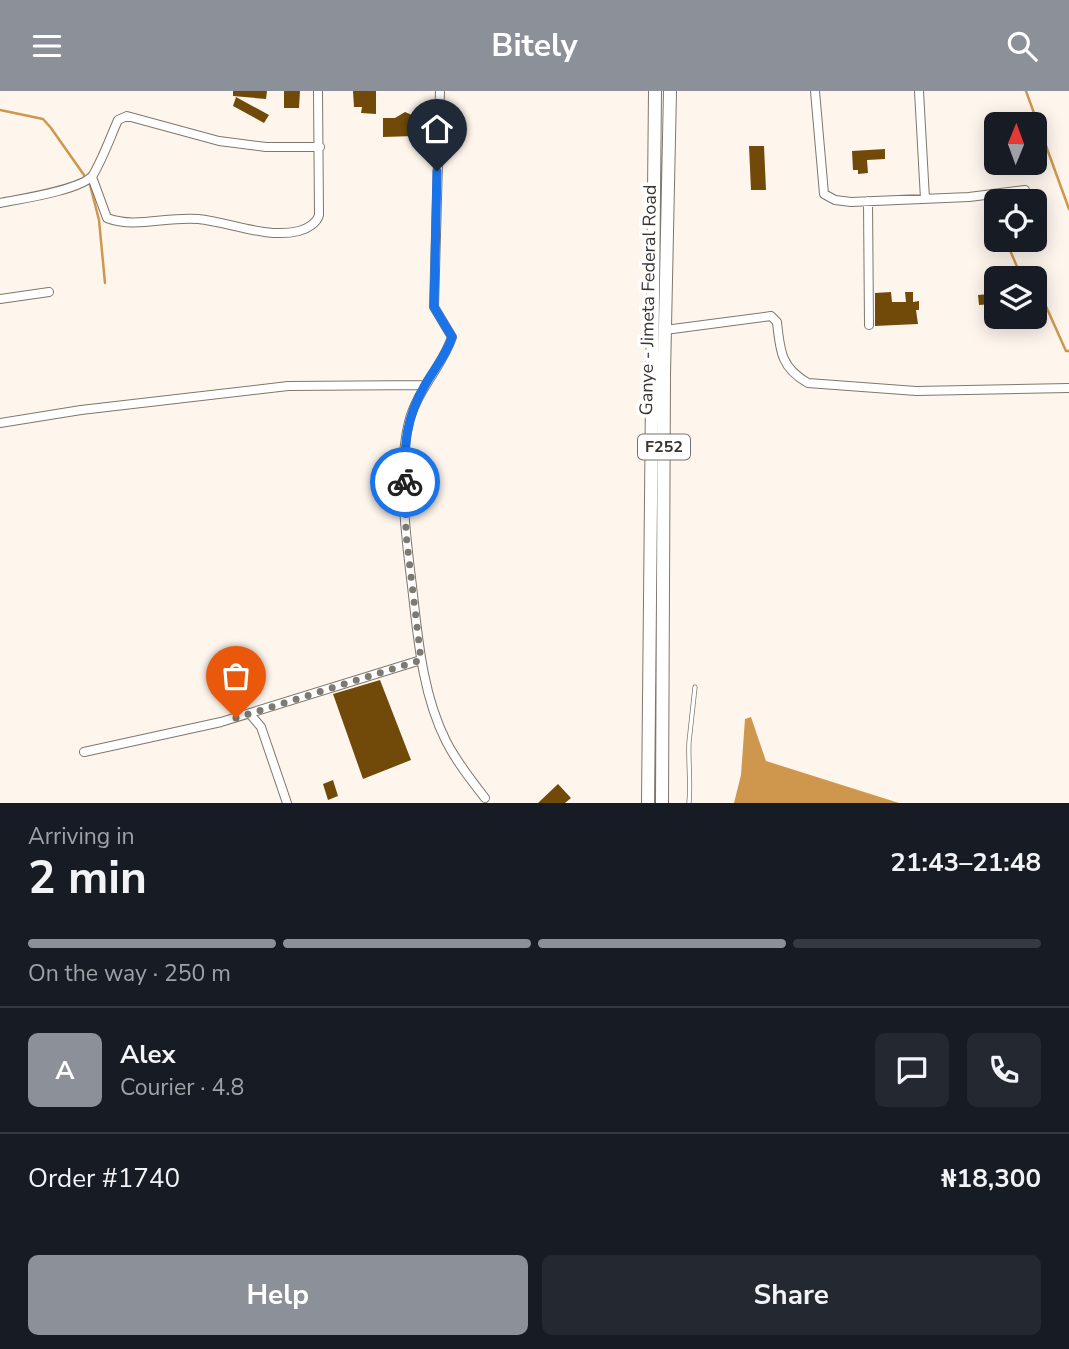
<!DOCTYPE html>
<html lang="en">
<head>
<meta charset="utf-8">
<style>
  :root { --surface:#171b24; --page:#242831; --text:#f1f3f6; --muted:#9ea1a6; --line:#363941; --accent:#8c9099 }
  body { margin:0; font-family:"Nunito Sans",sans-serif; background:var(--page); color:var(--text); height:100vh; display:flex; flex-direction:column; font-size:26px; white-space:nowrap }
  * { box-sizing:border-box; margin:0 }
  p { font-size:23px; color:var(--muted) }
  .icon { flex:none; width:38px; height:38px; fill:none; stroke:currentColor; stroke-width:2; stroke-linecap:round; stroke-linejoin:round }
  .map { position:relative; height:712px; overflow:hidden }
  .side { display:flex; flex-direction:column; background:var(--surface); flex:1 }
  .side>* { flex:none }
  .needle { width:46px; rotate:1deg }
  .buttons { position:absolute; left:984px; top:21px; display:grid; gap:14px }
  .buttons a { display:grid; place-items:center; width:63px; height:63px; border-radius:10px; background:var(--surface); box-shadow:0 4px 18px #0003; font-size:35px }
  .pin { position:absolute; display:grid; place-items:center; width:60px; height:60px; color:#fff; margin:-72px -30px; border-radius:50% 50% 50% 0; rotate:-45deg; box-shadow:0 0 7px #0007 }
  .pin .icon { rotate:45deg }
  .courier { position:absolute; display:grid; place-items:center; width:70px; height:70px; margin:-35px; border:5px solid #1a73e8; border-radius:50%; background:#fff; color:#222; box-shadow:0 2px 9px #0007 }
  .summary em { font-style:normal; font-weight:700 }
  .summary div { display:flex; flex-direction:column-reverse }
  .summary { display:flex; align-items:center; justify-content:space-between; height:119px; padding:0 28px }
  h1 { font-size:46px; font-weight:700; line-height:52px }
  .bar { display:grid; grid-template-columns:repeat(4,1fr); gap:10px 7px; align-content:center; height:84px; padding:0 28px }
  .bar i { height:9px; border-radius:5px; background:var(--line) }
  .bar .on { background:var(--accent) }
  .bar p { grid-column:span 4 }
  .line { display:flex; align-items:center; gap:18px; padding:0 28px; border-top:2px solid var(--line) }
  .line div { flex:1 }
  .round { display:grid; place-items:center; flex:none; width:74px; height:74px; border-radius:10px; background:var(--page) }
  .primary-button { display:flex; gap:14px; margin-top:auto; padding:14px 28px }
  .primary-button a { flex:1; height:80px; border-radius:10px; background:var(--accent); color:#fff; font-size:28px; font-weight:700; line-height:80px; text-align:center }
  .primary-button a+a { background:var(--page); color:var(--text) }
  header { display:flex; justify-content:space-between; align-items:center; height:91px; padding:0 28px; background:var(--accent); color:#fff; font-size:32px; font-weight:700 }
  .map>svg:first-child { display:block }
  .water { fill:#ce974d }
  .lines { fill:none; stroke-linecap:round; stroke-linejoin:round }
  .stream { stroke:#ce974d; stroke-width:2.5 }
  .building { fill:#714a0a }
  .service-casing { stroke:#7f776d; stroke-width:5 }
  .minor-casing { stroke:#7f776d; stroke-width:10 }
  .primary-casing { stroke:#7f776d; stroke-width:14 }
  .service { stroke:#fff; stroke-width:3.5 }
  .minor { stroke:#fff; stroke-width:8 }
  .primary { stroke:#fff; stroke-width:12 }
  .done { stroke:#7d7973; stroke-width:7; stroke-dasharray:0 12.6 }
  .route { stroke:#1a73e8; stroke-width:9 }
  .labels { text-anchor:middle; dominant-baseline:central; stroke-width:7; stroke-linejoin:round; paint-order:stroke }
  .shield { fill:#fff; stroke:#74726f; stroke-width:2 }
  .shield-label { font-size:16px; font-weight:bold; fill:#383531 }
  .street-label { font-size:18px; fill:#383531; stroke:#fff }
</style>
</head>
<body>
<header><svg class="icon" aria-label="menu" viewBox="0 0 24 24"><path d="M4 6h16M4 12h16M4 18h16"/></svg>Bitely<svg class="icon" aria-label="search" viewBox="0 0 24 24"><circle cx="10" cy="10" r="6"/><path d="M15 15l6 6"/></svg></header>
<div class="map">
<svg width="1069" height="712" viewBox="0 0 1069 712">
  <rect width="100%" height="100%" fill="#fef6ed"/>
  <path class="water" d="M751,626L766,670L899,712H734L741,684L745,628Z"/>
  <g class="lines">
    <path class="stream" d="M1026,0L1069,118
      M0,19L43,28L51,37L84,84
      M90,94L99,129L105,192
      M1009,157L1022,187
      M1034,198L1040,202L1066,260H1069"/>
  </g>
  <path class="building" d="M233,0H267L266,8L233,5Z
    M284,0H300L299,17H284Z
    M353,0H376V23L361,22L362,16H354Z
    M236,6L269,24L264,32L233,15Z
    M405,21L419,27V38H414L415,45L383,46V27H395Z
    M749,55H764L766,99H751Z
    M885,58V68L867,69L868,82L858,83V79H853L852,60Z
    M891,201L892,211H906L905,201H913V211L919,210V219H916L918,233L875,235V202Z
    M991,203L992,213L979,214L978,204Z
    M380,589L411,669L363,688L333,603Z
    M333,689L338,705L328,709L323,693Z
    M558,693L571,707L565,712H538Z"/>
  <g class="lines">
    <g class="service-casing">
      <path id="service" d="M689,712C691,691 688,671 689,651C691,633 693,614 695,596"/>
    </g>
    <g class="minor-casing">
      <path id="minor" d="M440,0L434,216L452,246C442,276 417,299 409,331C397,378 406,446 412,495C418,547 422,602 446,650C456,670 471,689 485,707
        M815,0L824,103L835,109L851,111L969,106L1025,99
        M919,0L925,108
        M92,86L107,127C135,138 167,125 198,128C230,131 266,148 299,140C307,138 317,132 319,124L318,0
        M868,110L869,234
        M0,112C20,108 82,99 93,84C103,67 110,47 118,29L127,25L219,50L266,56H320
        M0,208L49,201
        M665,239L771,225L777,231C780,260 781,277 808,292L916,300L1069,297
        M0,332L81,319L288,295L425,294
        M250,623L261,636L287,712
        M84,661L221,631L421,569"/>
    </g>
    <g class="primary-casing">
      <path id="primary" d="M648,712L655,0
        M662,712L664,283L670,0"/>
    </g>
    <use href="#service" class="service"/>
    <use href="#minor" class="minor"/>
    <use href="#primary" class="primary"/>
  </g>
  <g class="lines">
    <path class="done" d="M236,627L421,569L406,443L405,391"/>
    <path class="route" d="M405,391C404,353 406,327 425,294C434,278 447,263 452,246L434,216L437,80"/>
  </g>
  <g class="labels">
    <rect class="shield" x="638" y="343.5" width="52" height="25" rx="5"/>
    <g class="shield-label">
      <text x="664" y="356">F252</text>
    </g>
    <g class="street-label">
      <text transform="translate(648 209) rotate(-89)">Ganye - Jimeta Federal Road</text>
    </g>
  </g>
</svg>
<div class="buttons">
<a><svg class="needle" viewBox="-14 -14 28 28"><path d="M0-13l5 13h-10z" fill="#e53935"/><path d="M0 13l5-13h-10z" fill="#9ea1a6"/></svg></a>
<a><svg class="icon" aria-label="locate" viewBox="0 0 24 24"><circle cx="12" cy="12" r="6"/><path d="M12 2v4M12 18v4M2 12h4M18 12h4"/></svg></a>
<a><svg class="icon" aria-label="layers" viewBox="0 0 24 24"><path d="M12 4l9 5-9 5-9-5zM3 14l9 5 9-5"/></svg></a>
</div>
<div class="pin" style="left:236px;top:627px;background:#ea580c"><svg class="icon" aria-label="bag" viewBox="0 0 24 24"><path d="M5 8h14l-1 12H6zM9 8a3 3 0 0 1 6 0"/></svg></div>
<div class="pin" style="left:437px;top:80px;background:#1f2937"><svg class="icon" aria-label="home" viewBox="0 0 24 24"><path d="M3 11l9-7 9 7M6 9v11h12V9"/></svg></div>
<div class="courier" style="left:405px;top:391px"><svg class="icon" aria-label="bike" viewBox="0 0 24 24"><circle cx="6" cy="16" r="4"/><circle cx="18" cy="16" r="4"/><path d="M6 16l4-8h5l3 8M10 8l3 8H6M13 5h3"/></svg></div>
</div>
<section class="side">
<div class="summary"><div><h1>2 min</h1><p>Arriving in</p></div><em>21:43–21:48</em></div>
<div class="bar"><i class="on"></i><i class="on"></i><i class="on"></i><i></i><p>On the way · 250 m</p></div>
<div class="line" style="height:126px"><b class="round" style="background:var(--accent);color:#fff">A</b><div><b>Alex</b><p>Courier · 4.8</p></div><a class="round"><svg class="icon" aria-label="chat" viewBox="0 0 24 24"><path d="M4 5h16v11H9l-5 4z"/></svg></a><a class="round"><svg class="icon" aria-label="phone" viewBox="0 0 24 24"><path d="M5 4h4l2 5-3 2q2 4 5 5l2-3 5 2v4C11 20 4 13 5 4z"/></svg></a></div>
<div class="line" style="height:91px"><div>Order #1740</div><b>₦18,300</b></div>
<div class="primary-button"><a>Help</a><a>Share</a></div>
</section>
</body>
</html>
